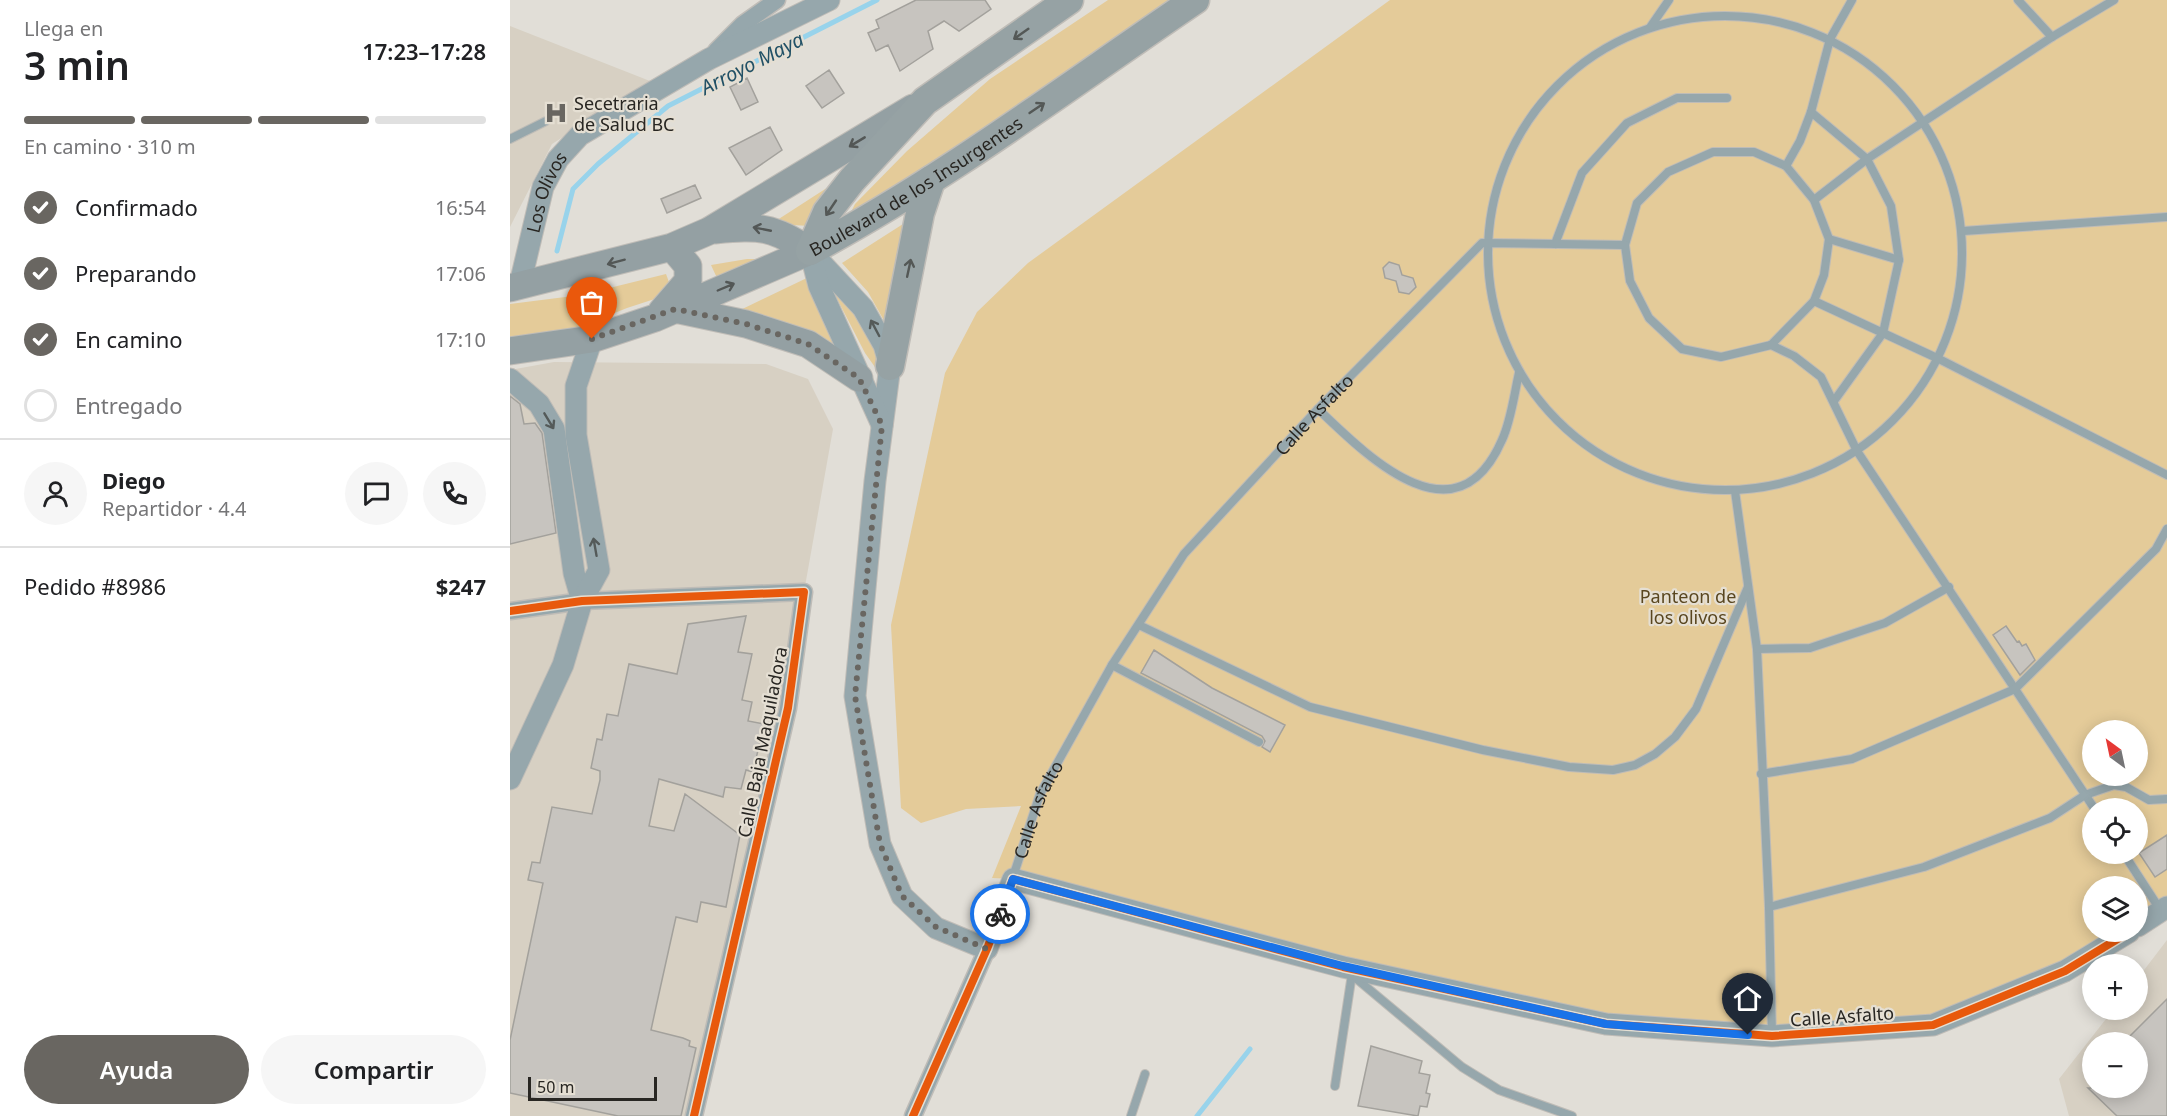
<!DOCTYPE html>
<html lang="es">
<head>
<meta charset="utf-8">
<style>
  :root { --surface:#fff; --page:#f6f6f6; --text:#202124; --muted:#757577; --line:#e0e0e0; --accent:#696661 }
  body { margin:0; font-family:"Noto Sans",sans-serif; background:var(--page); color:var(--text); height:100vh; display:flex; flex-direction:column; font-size:22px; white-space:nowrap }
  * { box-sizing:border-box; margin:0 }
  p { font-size:20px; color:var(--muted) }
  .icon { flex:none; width:33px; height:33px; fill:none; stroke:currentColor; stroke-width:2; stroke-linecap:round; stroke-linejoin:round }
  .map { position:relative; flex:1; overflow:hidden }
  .side { display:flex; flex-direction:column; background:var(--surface); width:510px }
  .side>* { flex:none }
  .needle { width:39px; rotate:327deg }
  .fabs { position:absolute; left:1572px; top:720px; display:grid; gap:12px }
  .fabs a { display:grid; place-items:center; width:66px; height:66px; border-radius:50%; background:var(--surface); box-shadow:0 3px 15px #0003; font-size:30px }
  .scale { position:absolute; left:18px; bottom:15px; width:129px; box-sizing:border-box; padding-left:6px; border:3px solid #282622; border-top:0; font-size:16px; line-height:21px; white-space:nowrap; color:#282622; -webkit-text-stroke:4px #e5dfd3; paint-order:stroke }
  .pin { position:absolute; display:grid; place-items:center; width:51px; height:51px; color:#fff; margin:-62px -26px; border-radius:50% 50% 50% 0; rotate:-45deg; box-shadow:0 0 6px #0007 }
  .pin .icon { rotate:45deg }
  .courier { position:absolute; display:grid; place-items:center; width:60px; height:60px; margin:-30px; border:4px solid #1a73e8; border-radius:50%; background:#fff; color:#222; box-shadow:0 2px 8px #0007 }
  .head em { font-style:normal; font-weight:600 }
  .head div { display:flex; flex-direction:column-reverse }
  .head { display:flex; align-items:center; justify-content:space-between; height:102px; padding:0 24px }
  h1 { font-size:39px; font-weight:600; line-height:45px }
  .bar { display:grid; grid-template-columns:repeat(4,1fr); gap:9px 6px; align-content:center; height:72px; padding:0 24px }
  .bar i { height:8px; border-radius:4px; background:var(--line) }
  .bar .active { background:var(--accent) }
  .bar p { grid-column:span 4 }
  .line { display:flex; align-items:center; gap:15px; padding:0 24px; border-top:2px solid var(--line) }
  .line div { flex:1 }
  .round { display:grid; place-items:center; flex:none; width:63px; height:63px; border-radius:32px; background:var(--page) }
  ol { padding:0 24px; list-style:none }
  li { display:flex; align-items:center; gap:18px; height:66px }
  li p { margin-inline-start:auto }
  li .icon { padding:6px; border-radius:50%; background:var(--accent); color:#fff; stroke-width:4 }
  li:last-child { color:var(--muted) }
  li i { width:33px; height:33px; border:3px solid var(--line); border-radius:50% }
  .button { display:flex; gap:12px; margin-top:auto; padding:12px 24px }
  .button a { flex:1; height:69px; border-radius:36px; background:var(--accent); color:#fff; font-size:24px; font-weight:600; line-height:69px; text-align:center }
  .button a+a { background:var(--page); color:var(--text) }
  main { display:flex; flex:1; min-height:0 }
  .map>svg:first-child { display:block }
  .built { fill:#d7d0c3; fill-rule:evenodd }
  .green { fill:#e4cb99; fill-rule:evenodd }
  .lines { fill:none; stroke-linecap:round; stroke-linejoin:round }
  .stream { stroke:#98d3eb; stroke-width:5 }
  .building { fill:#c7c4bf; stroke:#a3a19c; stroke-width:1.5 }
  .service-casing { stroke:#bfbcb7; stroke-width:10 }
  .minor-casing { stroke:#bfbcb7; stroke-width:19 }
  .tertiary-casing { stroke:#bfbcb7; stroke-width:23 }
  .primary-casing { stroke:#bfbcb7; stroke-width:29 }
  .trunk-casing { stroke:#bfbcb7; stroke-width:31 }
  .service { stroke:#96a7ac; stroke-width:8 }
  .minor { stroke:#96a7ac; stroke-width:16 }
  .tertiary { stroke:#96a7ac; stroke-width:21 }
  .primary { stroke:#94a0a3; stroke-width:27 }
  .trunk { stroke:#96a2a4; stroke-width:28 }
  .cycleway-casing { stroke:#e5dfd3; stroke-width:11 }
  .cycleway { stroke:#e8590c; stroke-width:8 }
  .oneway { stroke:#545856 }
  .oneway2 { stroke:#535756 }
  .oneway3 { stroke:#545a59 }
  .done { stroke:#696661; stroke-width:6; stroke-dasharray:0 10.8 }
  .route { stroke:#1a73e8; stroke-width:8 }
  .labels { text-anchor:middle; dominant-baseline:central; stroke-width:4.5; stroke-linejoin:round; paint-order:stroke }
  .poi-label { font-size:18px; fill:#282622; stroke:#e5dfd3; text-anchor:start }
  .street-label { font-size:18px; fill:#282622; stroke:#e5dfd3 }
  .park-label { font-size:18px; fill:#59461f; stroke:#e5dfd3 }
  .water-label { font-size:20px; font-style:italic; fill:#225166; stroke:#e5dfd3 }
</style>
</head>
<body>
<main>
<section class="side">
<div class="head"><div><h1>3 min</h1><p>Llega en</p></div><em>17:23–17:28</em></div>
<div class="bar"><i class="active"></i><i class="active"></i><i class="active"></i><i></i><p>En camino · 310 m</p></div>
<ol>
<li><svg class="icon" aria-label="check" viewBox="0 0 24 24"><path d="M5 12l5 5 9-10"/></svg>Confirmado<p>16:54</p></li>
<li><svg class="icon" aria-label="check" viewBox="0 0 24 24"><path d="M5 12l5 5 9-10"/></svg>Preparando<p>17:06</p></li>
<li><svg class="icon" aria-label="check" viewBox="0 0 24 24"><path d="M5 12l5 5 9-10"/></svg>En camino<p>17:10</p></li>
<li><i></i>Entregado</li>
</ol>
<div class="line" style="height:108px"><a class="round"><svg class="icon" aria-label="person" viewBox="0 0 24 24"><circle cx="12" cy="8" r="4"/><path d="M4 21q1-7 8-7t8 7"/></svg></a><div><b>Diego</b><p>Repartidor · 4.4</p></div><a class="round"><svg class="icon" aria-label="chat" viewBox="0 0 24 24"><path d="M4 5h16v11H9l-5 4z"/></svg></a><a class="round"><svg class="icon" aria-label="phone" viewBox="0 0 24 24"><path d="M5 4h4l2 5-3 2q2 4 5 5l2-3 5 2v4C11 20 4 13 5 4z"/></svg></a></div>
<div class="line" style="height:78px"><div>Pedido #8986</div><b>$247</b></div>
<div class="button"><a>Ayuda</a><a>Compartir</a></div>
</section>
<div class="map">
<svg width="1657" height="1116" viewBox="0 0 1657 1116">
  <rect width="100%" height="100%" fill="#e1ded7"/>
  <path class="built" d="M0,26L140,81L42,144L0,227Z
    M44,362L256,364L298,379L323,429L294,592L184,1116H0V370Z
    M1657,940V1116H1559L1549,1079L1603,1010H1628V978ZM1582,1042H1628V1088H1582Z"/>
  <path class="green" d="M598,0H664L354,209L343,215L341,212L345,204L397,151L480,79Z
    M880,0H1657V907L1628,926V886H1582V932H1619L1423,1025L1262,1036L1096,1024L503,879L482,878L511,806L456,809L411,823L391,808L381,625L435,373L467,312L518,263ZM1582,730H1628V776H1582ZM1582,808H1628V854H1582Z
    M343,171L301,226L261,224Z
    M404,217L377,326L358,292L332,263Z
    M237,259H251L207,278L201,265Z
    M156,274L163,293L117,308L60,331L0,344V304L71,295Z
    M301,276L331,351L222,314Z
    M320,285L360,326L372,377L355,353Z"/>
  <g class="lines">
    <path class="stream" d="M47,251L63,189L88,164L158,106L367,0
      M687,1116L740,1049"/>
  </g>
  <path class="building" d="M406,0H475L481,9L449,31L434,21L418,31L423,49L390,71L378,45L366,51L358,33L369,28L366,20Z
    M319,70L334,93L312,108L296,86Z
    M237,78L248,102L231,110L220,87Z
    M260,127L272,150L236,175L219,148Z
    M185,185L191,198L157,213L151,199Z
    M879,262L889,265L892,275L903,278L906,287L899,294L889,292L886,281L875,278L873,268Z
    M0,396L10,404L14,424L25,423L32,433L46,533L0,544Z
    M236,616L228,652L242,654L232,700L242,702L238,721L254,724L243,772L236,770L231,789L215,787L213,797L149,779L139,826L164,831L175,794L230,835L216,907L191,902L187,922L166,917L146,1007L141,1030L173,1038L180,1041L179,1046L186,1048L171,1116H108L0,1093V1040L33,883L18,880L22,862L30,863L42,807L82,814L90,780V771L81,768L87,739L92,740L97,714L108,716L119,664L167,674L178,624Z
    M1496,626L1507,642L1509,641L1512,646L1516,644L1525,660L1510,675L1483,635Z
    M644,650L702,688L775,725L760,752L752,747L755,741L752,736L631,673Z
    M1657,835V869L1645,877L1629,853Z
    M1657,999V1116H1607L1578,1088H1628V1042H1614Z
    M861,1046L912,1061L909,1073L920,1075L916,1093L920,1094L917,1107L910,1106L908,1116L848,1106Z"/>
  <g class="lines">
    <g class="service-casing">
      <g id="service">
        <path d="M1508,0L1542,37"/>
        <circle cx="1215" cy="253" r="237"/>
        <path d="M1141,26L1159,0"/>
        <path d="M1301,112L1357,159L1381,206L1389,260L1373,333L1324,401"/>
        <path d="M0,139L36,121"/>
        <path d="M1203,152H1244L1276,166L1304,200L1319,239L1314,275L1304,301L1261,345L1211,357L1172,349L1139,318L1120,281L1115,245L1127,203L1158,172Z"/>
        <path d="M1276,166L1290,141L1301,112L1320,39L1342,0"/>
        <path d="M1304,200L1357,159L1542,37L1604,0"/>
        <path d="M1453,231L1657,217"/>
        <path d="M1319,239L1389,260"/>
        <path d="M1045,244L1072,173L1117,123L1167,98H1217"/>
        <path d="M1304,301L1429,359L1657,475"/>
        <path d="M1261,345L1284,356L1311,377L1347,451L1584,808"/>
        <path d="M808,409C858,457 946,545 992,440C1001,421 1004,395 1009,373"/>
        <path d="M1225,491L1247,649L1259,907L1262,1035"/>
        <path d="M629,625L800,707L973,750L1059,767L1103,770L1125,765L1145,754L1165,737L1186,709L1238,587"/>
        <path d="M1247,649L1300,648L1375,623L1439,587"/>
        <path d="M602,665L749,742"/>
        <path d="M1251,774L1342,759L1505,689L1646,549L1657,529"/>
        <path d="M1614,854L1651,911"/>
        <path id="s1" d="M503,877L530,794L602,665L674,554L808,409L972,243L1115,245"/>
        <path d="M1259,907L1414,867L1540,818L1575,795L1604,785L1616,787L1639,800L1657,799"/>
        <path d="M842,975L952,1067L989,1090L1062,1116"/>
        <path d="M825,1086L842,974"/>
        <path d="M621,1116L635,1074"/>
      </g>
    </g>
    <g class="minor-casing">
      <path id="minor" d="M206,51L233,24L267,0
        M0,611L72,601L294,592L278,708L184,1116
        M403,1116L477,949"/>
    </g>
    <g class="tertiary-casing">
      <g id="tertiary">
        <path d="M300,251L353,308L374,345L380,366L365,481L345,696L370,844L392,896L426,928L477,949L503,879L833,967L1096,1024L1262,1036L1423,1025L1555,971L1619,932"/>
        <path d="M300,251L309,286L372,425"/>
        <path id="s2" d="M9,288L33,187L48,159L70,135L199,59L319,0"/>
        <path d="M0,379L29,404L44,429L64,573L72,601"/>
        <path d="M0,779L53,665L72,601L89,570L66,435V386L82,339"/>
        <path d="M1628,926L1657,907"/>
      </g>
    </g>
    <g class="primary-casing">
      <path id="primary" d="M205,230C251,226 261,226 300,251
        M0,288L162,247L199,231L403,108
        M165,309L236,324L298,344L349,378
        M152,311L178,281V266L162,247
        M0,351L82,339L145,318L300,251"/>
    </g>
    <g class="trunk-casing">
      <g id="trunk">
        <path id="s3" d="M300,251C435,179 558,86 685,0"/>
        <path d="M300,251L317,212L342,180L415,101L559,0"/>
        <path d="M380,366L410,213L421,180"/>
      </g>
    </g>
    <use href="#service" class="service"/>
    <use href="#minor" class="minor"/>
    <use href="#tertiary" class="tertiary"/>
    <use href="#primary" class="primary"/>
    <use href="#trunk" class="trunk"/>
    <g class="cycleway-casing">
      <path id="cycleway" d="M0,611L72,601L294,592L278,708L184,1116
        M403,1116L477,949L503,879L833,967L1096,1024L1262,1036L1423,1025L1555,971L1619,932"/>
    </g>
    <use href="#cycleway" class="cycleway"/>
  </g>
  <defs><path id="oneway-shaft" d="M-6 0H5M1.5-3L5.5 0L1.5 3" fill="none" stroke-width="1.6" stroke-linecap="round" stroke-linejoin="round" transform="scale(1.5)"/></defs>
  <g class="oneway">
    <use href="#oneway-shaft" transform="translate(511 34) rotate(145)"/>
    <use href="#oneway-shaft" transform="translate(527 108) rotate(-34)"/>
    <use href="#oneway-shaft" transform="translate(321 208) rotate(124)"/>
    <use href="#oneway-shaft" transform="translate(399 268) rotate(-78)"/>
  </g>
  <g class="oneway2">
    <use href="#oneway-shaft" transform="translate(347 142) rotate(149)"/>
    <use href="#oneway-shaft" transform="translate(252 229) rotate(-169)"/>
    <use href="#oneway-shaft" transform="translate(106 262) rotate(165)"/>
    <use href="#oneway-shaft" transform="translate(216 287) rotate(-23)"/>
  </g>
  <g class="oneway3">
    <use href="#oneway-shaft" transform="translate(365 328) rotate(-118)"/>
    <use href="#oneway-shaft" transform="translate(39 421) rotate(59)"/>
    <use href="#oneway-shaft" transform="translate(85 547) rotate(-100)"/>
  </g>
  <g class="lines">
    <path class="done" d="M82,339L165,309L236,324L298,344L349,378L372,425L345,696L370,844L392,896L426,927L477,949L490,914"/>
    <path class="route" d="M490,914L503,879L833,966L1096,1024L1238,1035"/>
  </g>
  <defs>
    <g id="hospital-bare" transform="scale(1.8)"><path d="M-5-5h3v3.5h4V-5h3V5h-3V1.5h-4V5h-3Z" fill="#696661" stroke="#e5dfd3" stroke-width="2.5" paint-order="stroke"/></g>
  </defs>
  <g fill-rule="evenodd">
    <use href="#hospital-bare" x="46" y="113"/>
  </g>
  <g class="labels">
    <g class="poi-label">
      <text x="64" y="103">Secetraria<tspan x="64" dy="21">de Salud BC</tspan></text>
    </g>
    <g class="street-label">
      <text stroke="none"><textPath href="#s3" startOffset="124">Boulevard de los Insurgentes</textPath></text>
      <text stroke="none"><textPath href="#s2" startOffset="100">Los Olivos</textPath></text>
      <text stroke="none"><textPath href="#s1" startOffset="558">Calle Asfalto</textPath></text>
      <text transform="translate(252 742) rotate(-79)">Calle Baja Maquiladora</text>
      <text stroke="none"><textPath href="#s1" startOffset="72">Calle Asfalto</textPath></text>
      <text transform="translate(1332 1016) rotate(-4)">Calle Asfalto</text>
    </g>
    <g class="park-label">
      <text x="1178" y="596">Panteon de<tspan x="1178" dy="21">los olivos</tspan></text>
    </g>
    <g class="water-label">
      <text transform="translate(242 63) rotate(-27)">Arroyo Maya</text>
    </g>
  </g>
</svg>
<div class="fabs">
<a><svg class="needle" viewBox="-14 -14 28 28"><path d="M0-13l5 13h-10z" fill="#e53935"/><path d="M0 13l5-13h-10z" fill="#757577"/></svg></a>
<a><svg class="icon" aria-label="locate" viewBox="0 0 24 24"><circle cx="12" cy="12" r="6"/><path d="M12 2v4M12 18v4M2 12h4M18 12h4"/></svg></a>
<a><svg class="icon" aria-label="layers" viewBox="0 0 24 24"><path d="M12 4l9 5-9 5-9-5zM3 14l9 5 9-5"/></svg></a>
<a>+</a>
<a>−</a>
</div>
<div class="scale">50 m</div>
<div class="pin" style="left:82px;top:339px;background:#ea580c"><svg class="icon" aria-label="bag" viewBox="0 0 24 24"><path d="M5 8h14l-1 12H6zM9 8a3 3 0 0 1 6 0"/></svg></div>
<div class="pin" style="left:1238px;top:1035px;background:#1f2937"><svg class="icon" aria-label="home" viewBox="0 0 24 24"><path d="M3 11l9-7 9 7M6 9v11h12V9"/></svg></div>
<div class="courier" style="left:490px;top:914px"><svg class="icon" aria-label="bike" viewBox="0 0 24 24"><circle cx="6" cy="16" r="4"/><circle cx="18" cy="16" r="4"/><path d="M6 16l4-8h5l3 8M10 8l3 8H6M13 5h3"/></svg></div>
</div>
</main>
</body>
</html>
